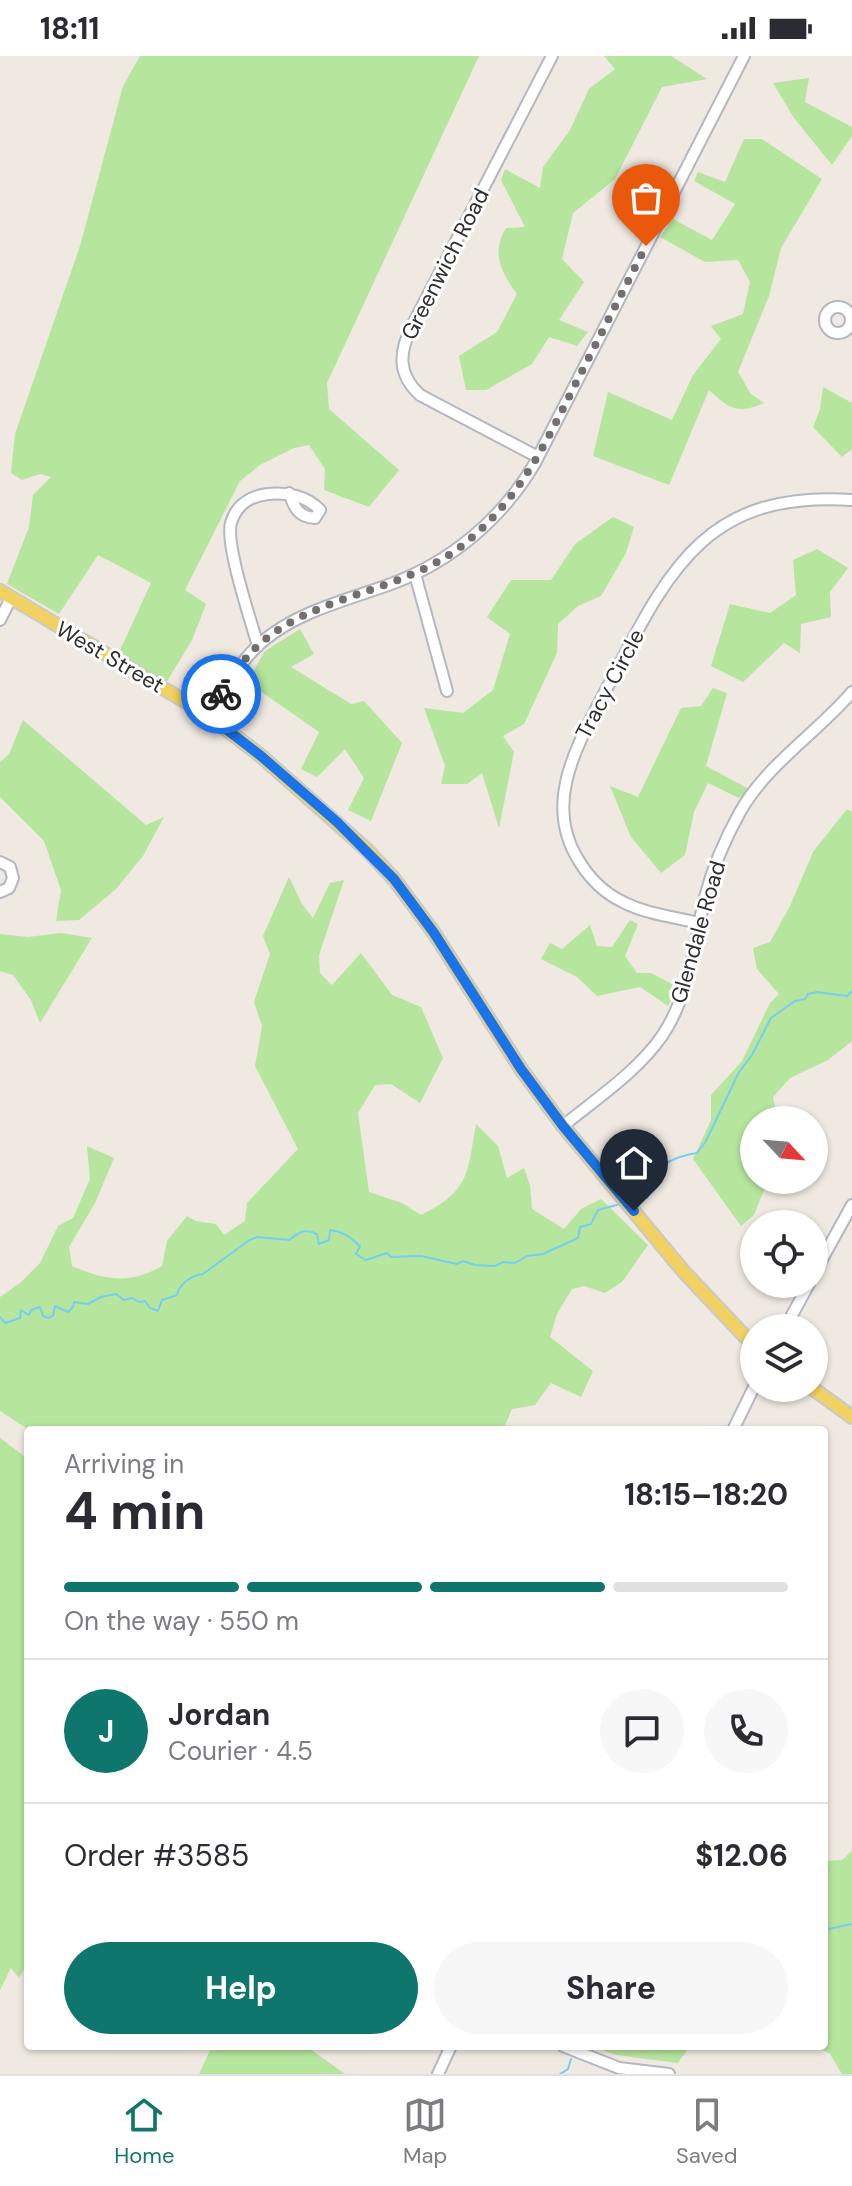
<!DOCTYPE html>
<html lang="en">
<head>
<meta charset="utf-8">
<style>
  :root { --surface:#fff; --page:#f7f7f7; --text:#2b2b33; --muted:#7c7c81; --line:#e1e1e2; --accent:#0f766e }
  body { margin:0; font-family:"DM Sans",sans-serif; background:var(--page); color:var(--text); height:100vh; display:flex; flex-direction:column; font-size:30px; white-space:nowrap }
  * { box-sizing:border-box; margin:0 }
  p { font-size:26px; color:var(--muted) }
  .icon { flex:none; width:44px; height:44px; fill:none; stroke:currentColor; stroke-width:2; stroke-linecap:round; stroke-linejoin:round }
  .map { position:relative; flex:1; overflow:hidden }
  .sheet { position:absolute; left:24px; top:1370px; width:804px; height:624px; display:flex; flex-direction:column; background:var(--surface); border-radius:8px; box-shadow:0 2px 6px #0004 }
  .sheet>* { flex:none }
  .needle { width:52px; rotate:116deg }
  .tools { position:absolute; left:740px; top:1050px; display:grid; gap:16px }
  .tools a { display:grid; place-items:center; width:88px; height:88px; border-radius:50%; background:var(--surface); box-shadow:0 2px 6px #0004; font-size:40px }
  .pin { position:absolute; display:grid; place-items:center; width:68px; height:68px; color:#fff; margin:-82px -34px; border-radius:50% 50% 50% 0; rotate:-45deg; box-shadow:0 0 8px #0007 }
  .pin .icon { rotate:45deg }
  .courier { position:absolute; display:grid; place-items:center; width:80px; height:80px; margin:-40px; border:6px solid #1a73e8; border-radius:50%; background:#fff; color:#222; box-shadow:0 2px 10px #0007 }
  .overview em { font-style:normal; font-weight:700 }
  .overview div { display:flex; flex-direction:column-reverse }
  .overview { display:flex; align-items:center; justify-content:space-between; height:136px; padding:0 40px }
  h1 { font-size:52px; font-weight:700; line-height:60px }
  .bar { display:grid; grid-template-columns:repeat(4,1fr); gap:12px 8px; align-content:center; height:96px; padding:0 40px }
  .bar i { height:10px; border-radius:6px; background:var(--line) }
  .bar .on { background:var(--accent) }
  .bar p { grid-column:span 4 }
  .line { display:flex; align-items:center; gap:20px; padding:0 40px; border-top:2px solid var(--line) }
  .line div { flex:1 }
  .round { display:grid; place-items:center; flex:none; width:84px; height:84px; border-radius:42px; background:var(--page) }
  .button { display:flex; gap:16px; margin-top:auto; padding:16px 40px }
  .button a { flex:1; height:92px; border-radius:48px; background:var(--accent); color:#fff; font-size:32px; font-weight:700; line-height:92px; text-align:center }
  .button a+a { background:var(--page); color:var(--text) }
  .status { display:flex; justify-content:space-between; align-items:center; height:56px; padding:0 40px; background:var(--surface); direction:ltr }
  .status svg { height:22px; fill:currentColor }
  .tab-bar { display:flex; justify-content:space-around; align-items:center; height:112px; border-top:2px solid var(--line); background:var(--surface); font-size:22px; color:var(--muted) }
  .tab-bar a { display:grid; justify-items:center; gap:4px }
  .tab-bar .on { color:var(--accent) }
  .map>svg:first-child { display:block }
  .green { fill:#b6e59e }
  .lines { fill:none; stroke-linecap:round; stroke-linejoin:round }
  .stream { stroke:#75cff0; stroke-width:2 }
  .minor-casing { stroke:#b4b7c1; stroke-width:14 }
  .major-casing { stroke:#c9c9c9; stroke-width:16 }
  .minor { stroke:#fff; stroke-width:10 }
  .major { stroke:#f2d163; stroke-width:12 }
  .done { stroke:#726f6d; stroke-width:8; stroke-dasharray:0 14.4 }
  .route { stroke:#1a73e8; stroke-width:10 }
  .labels { text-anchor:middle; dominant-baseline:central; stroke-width:6; stroke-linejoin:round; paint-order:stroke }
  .street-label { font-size:22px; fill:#2e2e2e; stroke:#fff }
</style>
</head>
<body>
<div class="status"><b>18:11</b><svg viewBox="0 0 49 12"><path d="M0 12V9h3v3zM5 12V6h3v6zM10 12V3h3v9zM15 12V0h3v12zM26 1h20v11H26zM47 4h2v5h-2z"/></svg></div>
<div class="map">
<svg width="852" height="2018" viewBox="0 0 852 2018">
  <rect width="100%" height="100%" fill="#efe9e1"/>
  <path class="green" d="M140,0H479L327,327L329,353L399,414L369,451L324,434L325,413L309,389L294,392L260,409L240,425L185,534L206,548L192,584L163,632L115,605L151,527L98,499L59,558L7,528L29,471L33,439L51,421L40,418L22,424L11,417L15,378L80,190L123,30Z
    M604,0H671L707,23L662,31L615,123L573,157L562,203L584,226L559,264L588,276L577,290L549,281L532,308L486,334H466L459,300L497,276L517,238C501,216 491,197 506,172L525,171L501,124L505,113L540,132L543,111L570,74L589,33L615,13Z
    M809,22L805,46L852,71V80L832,109L794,62L773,27Z
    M744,83H762L822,123L781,192L769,240L738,316L751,338L764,347C736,359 729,352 709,334L669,429L593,400L608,336L672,364L693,319L721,283L711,270L743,258L750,226L738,204L705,206L660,181L673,163L712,184L735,148L694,125L698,116L725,126Z
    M823,331L852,347V393L842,401L813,371L820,353Z
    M613,461L634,471L626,497L601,540L578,550L558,568L557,597L524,668L503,680L514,696L499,772L482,717L467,728H441L445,710L424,652L463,657L493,634L510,578L487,561L511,524H551L575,488Z
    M817,493L848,512L830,536L831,561L801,568L800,597L784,587L743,626L711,610L730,548L770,557L796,539L793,504Z
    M300,573L314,598L291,611L351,648L364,645L402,687L371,765L348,754L364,722L345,693L317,721L301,713L319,676L247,626L265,595Z
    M713,632L727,637L706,710L749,733L739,742L708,727L694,756L685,799L661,817L631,781L610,730L638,741L681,652L701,650Z
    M23,664L146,769L164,761L143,800L116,833L79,864L56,865L61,834L44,785L0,741V706L9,698Z
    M847,753L852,756V985L828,1004L790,1022L773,1041L778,1064H754V1124H768L754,1159L741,1170L693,1103L711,1064V1039L742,1005L770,947L779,938L757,913L753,892L770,886L790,850L813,796Z
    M289,821L302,848L313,862L330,827L344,824L319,899L320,917L332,929L361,897L392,939L421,951L443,1002L420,1047L391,1028L375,1029L358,1057L369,1136L402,1147L421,1159C470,1135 467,1118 476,1068L498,1090L507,1122L524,1112L530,1129L532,1153L564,1173L581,1153L601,1143L648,1189L622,1226L605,1237L584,1230L572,1233L557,1258L550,1281L593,1315L581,1341L551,1327L535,1349L512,1353L503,1374H29L0,1355V1241L20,1227L40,1207L58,1170L73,1162L90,1123L87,1090L114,1102L95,1147L69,1191L72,1210C105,1224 130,1229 162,1210L167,1185L187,1160L196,1165L216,1168L224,1179L245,1165L247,1147L298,1093L255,1010L262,970L254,946L270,898L263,880Z
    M630,864L638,868L625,900L637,917H651L678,931L668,950L640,931L597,940L577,921L541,903L550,887L562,893L590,869L597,890L612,891Z
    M61,877L92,882L40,967L31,944L13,919L0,915V878L28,881Z
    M0,1382L28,1403V1907L19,1922L11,1912L0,1934Z
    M852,1795V2018H842L830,1998L814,1990H824V1805L842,1804Z
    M212,1990H306L345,2018H199Z
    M591,1990H690L678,2007L616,1999Z"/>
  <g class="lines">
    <path class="stream" d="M635,1134L643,1133V1140L647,1142L649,1138L644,1128C654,1109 678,1100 697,1097L706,1085L739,1016L752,999L771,962L795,945L805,943L808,938L817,936L847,940L852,935
      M0,1261L5,1267L20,1262L21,1254L29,1259L31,1254L40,1251L43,1260L48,1262L53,1260L55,1250L68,1256L73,1251L74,1246L88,1248L101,1241L116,1238L124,1244L132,1242L139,1246L145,1245L150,1252L158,1255L162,1244L177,1239C179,1228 192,1219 203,1218L248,1185L257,1181L289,1184C299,1176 305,1172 317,1178L319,1188L329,1184L330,1174C342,1175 352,1182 360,1190L356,1198L366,1204L387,1197L391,1201L421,1200L457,1208L463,1205L475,1209L495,1210L503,1206L515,1207L527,1200L543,1198L578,1182L580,1171L591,1168L598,1154L620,1148
      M824,1874L852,1868
      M560,2018L568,2013L571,2003"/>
    <g class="minor-casing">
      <path id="minor" d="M825 264a13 13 0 1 1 26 0a13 13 0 1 1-26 0Z
        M538,401L420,339C397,318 399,296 412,270L552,0
        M415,518L447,635
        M0,564L11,542
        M258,590C251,565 225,488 231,467C236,449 250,440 268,438C287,436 307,440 320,454L315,462C298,461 294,451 289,437
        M208,659C225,635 239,605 263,585C299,555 347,544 391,528C451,506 503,462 535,407L744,0
        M0,806L10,811L13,822L9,832L0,836
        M699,867C675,861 646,858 623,846C604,837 590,823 579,805C541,745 580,685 608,630C668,516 704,434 852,444
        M563,1070C597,1042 637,1016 662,980C690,939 694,887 705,841C713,811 725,783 740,756C767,708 817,677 852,636
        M814,1218L852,1149
        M785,1272L809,1228
        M733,1374L754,1331
        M563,1990L619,2012L669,2018
        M438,2018L451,1990"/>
    </g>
    <g class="major-casing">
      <path id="major" d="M0,535L208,659L261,700L367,794L394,823L434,877L521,1013L563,1070L684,1216L754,1290
        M812,1332L852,1361"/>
    </g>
    <use href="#minor" class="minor"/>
    <use href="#major" class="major"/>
  </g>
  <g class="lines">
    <path class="done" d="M221,638C233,620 245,600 262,586C319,538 400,536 459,492C519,446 544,390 577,325C600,280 623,235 646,190"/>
    <path class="route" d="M221,638L208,659L261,700L337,766L394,823L434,877L521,1013L563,1070L634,1155"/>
  </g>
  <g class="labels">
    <g class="street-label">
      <text transform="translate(445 208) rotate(-63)">Greenwich Road</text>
      <text transform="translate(110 601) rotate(30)">West Street</text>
      <text transform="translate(610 628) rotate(-62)">Tracy Circle</text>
      <text transform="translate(698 876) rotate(-74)">Glendale Road</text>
    </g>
  </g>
</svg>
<div class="tools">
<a><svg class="needle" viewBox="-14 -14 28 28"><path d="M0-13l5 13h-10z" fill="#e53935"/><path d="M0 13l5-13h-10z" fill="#7c7c81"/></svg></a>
<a><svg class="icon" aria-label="locate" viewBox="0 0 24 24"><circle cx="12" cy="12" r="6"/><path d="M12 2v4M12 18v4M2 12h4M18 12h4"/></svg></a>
<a><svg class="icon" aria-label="layers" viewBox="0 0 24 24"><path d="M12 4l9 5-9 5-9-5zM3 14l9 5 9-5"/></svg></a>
</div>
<div class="pin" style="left:646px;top:190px;background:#ea580c"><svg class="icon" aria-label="bag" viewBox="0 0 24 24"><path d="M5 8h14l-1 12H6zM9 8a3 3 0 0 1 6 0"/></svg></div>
<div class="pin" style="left:634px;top:1155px;background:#1f2937"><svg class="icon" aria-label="home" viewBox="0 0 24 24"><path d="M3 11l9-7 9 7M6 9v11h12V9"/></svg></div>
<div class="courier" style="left:221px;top:638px"><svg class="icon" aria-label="bike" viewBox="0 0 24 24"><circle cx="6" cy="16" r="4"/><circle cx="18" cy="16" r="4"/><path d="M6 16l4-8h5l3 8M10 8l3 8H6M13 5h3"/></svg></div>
<section class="sheet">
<div class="overview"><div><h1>4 min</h1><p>Arriving in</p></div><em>18:15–18:20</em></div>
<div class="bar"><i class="on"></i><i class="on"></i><i class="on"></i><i></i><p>On the way · 550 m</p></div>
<div class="line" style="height:144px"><b class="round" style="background:var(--accent);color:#fff">J</b><div><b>Jordan</b><p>Courier · 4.5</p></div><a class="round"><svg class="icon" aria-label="chat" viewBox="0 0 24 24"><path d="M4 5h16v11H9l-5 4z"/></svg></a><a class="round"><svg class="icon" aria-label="phone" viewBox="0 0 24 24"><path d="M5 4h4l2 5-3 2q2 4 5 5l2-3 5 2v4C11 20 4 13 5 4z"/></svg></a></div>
<div class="line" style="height:104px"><div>Order #3585</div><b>$12.06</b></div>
<div class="button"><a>Help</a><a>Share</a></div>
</section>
</div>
<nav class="tab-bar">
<a class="on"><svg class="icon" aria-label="home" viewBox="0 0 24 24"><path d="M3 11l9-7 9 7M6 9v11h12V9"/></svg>Home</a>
<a><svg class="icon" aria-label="map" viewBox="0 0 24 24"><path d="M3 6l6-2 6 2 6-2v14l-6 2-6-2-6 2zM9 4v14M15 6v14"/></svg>Map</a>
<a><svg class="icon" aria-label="saved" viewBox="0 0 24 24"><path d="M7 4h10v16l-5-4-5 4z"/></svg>Saved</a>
</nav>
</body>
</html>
